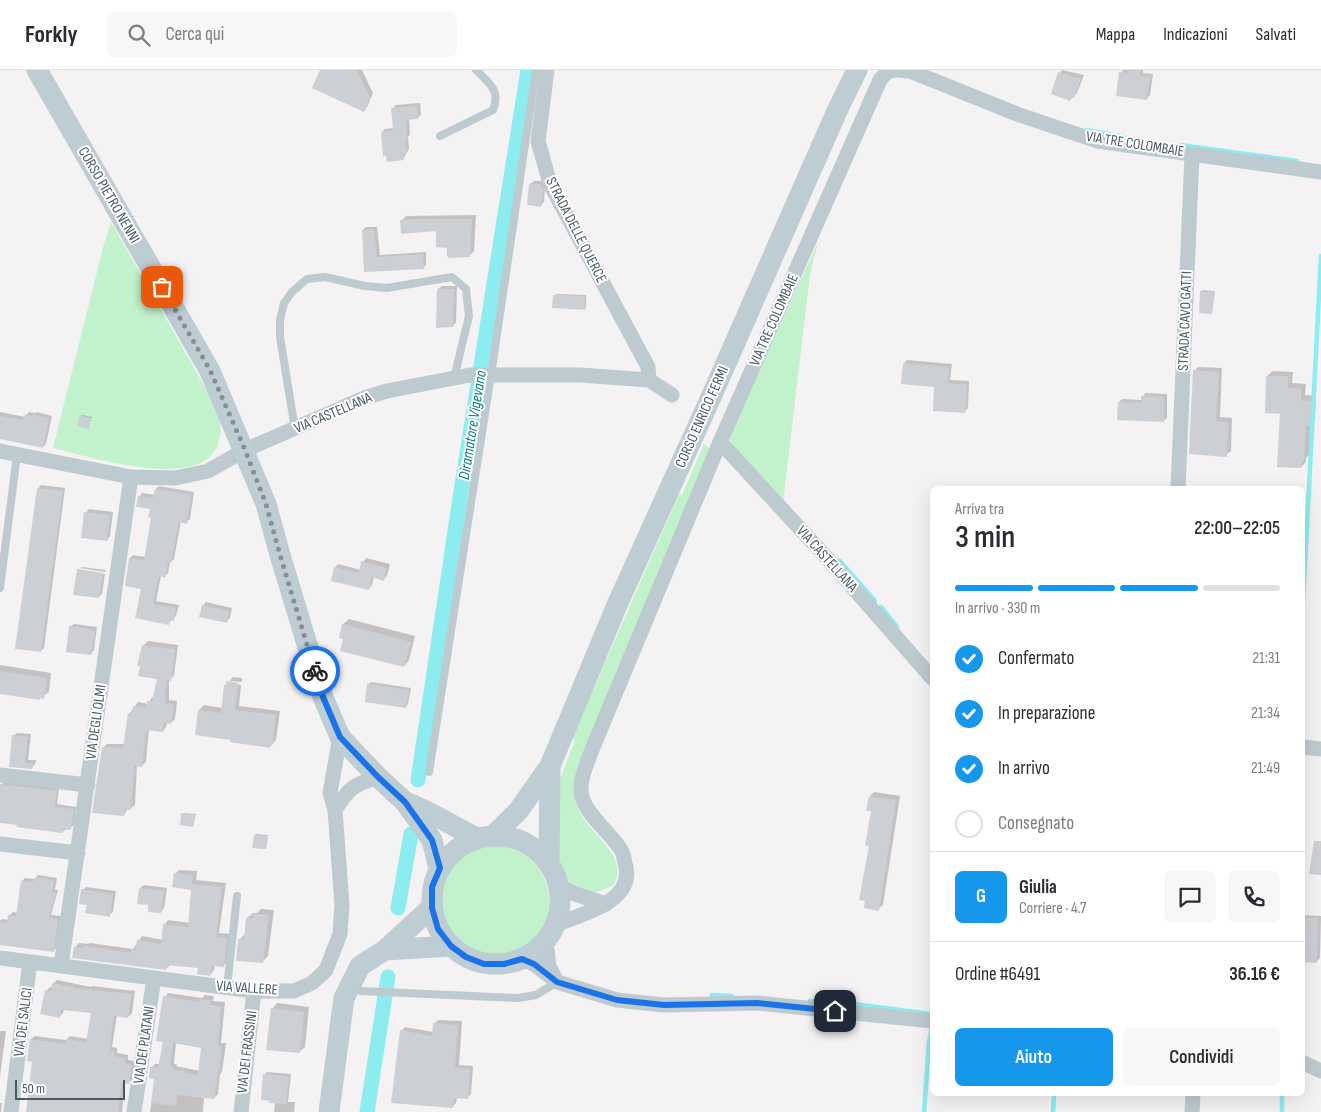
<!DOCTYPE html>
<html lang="it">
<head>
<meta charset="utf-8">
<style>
  :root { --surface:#fff; --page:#f7f7f7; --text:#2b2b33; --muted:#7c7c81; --line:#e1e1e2; --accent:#1598ec }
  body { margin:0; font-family:"Sofia Sans Condensed",sans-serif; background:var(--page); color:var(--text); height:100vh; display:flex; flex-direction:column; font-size:19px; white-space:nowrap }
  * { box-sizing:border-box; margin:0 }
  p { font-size:16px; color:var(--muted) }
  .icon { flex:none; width:28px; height:28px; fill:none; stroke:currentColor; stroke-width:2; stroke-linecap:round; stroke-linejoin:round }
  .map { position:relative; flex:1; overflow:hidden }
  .sheet { position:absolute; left:930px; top:416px; width:375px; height:610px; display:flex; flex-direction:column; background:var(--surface); border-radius:8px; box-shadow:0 5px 20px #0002 }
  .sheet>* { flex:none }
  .scale { position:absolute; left:15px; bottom:12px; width:110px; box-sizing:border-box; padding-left:5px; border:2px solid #495a61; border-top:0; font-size:14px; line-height:18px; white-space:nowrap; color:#495a61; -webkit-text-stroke:4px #fff; paint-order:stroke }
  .pin { position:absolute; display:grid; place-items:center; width:42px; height:42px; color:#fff; margin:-21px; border-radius:10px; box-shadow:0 2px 8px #0006 }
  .courier { position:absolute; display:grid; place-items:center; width:50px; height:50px; margin:-25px; border:4px solid #1a73e8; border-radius:50%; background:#fff; color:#222; box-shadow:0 1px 6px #0007 }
  .overview em { font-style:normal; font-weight:600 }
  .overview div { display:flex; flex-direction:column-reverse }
  .overview { display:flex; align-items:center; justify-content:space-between; height:85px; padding:0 25px }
  h1 { font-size:32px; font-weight:600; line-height:38px }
  .bar { display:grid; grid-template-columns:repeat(4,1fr); gap:8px 5px; align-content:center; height:60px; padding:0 25px }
  .bar i { height:6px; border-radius:4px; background:var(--line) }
  .bar .selected { background:var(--accent) }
  .bar p { grid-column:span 4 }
  .line { display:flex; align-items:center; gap:12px; padding:0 25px; border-top:1px solid var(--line) }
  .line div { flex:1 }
  .round { display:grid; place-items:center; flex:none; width:52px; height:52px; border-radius:8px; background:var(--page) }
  ol { padding:0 25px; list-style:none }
  li { display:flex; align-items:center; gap:15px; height:55px }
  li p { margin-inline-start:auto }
  li .icon { padding:5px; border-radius:50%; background:var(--accent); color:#fff; stroke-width:4 }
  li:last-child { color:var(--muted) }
  li i { width:28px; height:28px; border:2px solid var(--line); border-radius:50% }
  .action { display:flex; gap:10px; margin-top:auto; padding:10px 25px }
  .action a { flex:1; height:58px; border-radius:8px; background:var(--accent); color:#fff; font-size:20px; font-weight:600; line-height:58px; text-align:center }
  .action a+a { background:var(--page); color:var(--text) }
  header { display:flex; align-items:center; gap:30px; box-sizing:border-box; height:70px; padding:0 25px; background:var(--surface); border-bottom:1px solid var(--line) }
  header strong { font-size:24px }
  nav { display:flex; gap:28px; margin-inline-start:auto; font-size:18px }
  .search { width:350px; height:45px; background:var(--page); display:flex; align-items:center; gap:12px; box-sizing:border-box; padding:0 18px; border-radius:8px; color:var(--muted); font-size:19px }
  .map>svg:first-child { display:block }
  .green { fill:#c1f2cb }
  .shadow { fill:#0003; fill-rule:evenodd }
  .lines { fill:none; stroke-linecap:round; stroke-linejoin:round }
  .stream { stroke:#8decf0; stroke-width:4.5 }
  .canal { stroke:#8decf0; stroke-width:15 }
  .building { fill:#ccd0d5; fill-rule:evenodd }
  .lane { stroke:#bdcacf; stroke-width:8 }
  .street { stroke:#bdcacf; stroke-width:15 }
  .secondary { stroke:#beccd4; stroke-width:21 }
  .done { stroke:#858f94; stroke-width:5; stroke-dasharray:0 9 }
  .route { stroke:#1a73e8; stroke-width:6 }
  .labels { text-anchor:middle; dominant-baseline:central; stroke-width:4; stroke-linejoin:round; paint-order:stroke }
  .street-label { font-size:15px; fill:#495a61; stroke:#fff }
  .water-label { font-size:16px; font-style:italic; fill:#0b8084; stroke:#fff }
</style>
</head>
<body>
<header>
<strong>Forkly</strong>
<div class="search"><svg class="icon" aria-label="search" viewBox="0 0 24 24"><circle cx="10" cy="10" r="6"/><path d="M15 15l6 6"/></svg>Cerca qui</div>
<nav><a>Mappa</a><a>Indicazioni</a><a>Salvati</a></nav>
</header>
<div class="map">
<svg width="1321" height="1042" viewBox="0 0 1321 1042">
  <rect width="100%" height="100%" fill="#f4f2f3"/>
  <path class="green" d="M111,152L218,340C220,349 222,360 219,370C207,425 88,386 53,378L104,174Z
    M818,172L810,204L783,433L730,372L731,363Z
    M704,374L710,379L711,382L675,460L579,696C577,711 572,726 579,741C590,765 631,787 613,816L594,823L576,818L568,810L559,789L556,720L575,670L572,668L679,424L682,425Z
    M439 831a55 55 0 1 1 110 0a55 55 0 1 1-110 0Z"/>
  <path class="shadow" d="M321,0H362L373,23L367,37L364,40Z
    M1062,0L1084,5L1077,23L1070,30L1060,3Z
    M1123,0H1143V3L1153,4L1150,25L1146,29L1121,3Z
    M420,33L421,45L417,48L409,49L410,64L408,67L409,79L403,89L382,62L385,59L394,58L392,39L396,35Z
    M534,111H544L545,116L544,132L541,135L530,114Z
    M476,145L474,181L469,186L437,160L401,151L406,146Z
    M366,157H377L380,185L426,182V195L423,198L366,201L363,160Z
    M442,216H457L456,252L453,256L438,219Z
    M1202,220L1215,221L1212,242L1201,222Z
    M556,224L586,225V237L585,238L555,225Z
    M907,290L952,294L950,310L969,311L968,338L965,341L935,315L904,294Z
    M1198,297L1222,298L1220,347L1232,348L1231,381L1226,385L1194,301Z
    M1273,301L1293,302L1292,313L1306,314L1305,325L1316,326L1315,350L1311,353L1309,385L1306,388V392L1301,397L1267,306Z
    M1146,323L1167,324V348L1163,351L1119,332L1122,329L1142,330V327Z
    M0,342L25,347L29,342L36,343L37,342L52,346L46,374L43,377L0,368Z
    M82,345L92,347L88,357L81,346Z
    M41,415L65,418L44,578L40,581L38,419Z
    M159,416L194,422L190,449L186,452L181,451L174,489L170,493L168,503L165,506H161L156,531L179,535L176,546L168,554L137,547L143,518L130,488L133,485L146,487L153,447L151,438L139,427L142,423L155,425L156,419Z
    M1124,417H1148V419H1122Z
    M89,439L113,442L110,466L107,470L86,443Z
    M366,488L390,494L387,506L384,509L374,507L372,515L369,519L335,498L338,494L361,500L363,492Z
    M82,497L106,500L105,502L80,498Z
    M79,499V501L105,504L102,524L99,527L78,500Z
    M206,532L232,538L230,548L226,552L203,536Z
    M349,549L415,566L409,590L404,596L345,568L343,554Z
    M74,554L97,557L94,580L91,584L70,557Z
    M148,571L178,575L174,606L169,609V630L177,631L175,649L171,653L167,652L166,657L163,661L149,659L146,692L142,696L137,695L135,735L131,738H128L124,745L103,678L107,674H125L129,644L138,632L148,634L152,627L154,628L158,608L144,575Z
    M0,595L51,603L49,622L40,628L0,623Z
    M233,607L242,608V612L229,611Z
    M229,611V613L241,615L239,636L280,641L276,670L270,677L199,640L204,635L223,638L226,615Z
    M371,612L411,618L408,634L406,637L368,615Z
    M17,663L31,664L28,690H36L35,694L32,698L10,695L13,666Z
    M4,712L59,718L57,734L76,737L74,755L62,762L0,751V720L1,715Z
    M874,722L900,726L883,835L878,839L872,740L870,726Z
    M184,743L196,744L193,755L183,744Z
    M256,764L268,765L266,778L255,765Z
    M179,800L197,801L196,810L226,813L219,863L230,864L227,892L223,896L215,895L214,900L210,905L200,897L171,894L166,899L75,877L79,873L88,874L90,873L133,879L142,866L163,870L164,855L168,850L190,853L193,818L175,804Z
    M38,805L57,808L55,820H58L51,845L61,846L56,878L53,881L0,874V851L2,849L9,850L10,845L13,842L18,843L22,811L25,808L35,809Z
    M144,815L167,818L164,838L161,842L140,818Z
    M86,817L116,821L113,842L109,845L83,820Z
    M261,839L274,840L268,886L262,892L239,870L245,864L247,848L253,843H257Z
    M1302,845L1321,846L1320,888L1317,891H1302Z
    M57,910L91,917L92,916L135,921L132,943L128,947L117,945L112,977L117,978V983L128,985V990L135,991L132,1009L128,1013L125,1012L122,1042H27L34,991L31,969L35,966L66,970L70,966L88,969L92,942L64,939L63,943L59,947L46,921L50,917L53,918V914Z
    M168,923L202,928L205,925L214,926L213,931L225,932L221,973H226L222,1002L220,1004L218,1024L214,1028L204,1027L203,1042H150L156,1007L151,998L155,994H160L164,971L165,927ZM176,973L203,976L200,1001L176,996L177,994H174Z
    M277,933L309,937L305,977L299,982L272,939Z
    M438,950L462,951L459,995L473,996L471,1024L467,1028L457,1027L456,1033L452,1037L401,961L405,957L433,962L434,954Z
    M0,961H6L0,1007Z
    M267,1002L291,1004L288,1032H295L294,1042H274L275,1032L271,1029L264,1005Z
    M1145,1024H1162L1160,1026H1145Z
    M0,1033H2L1,1042H0Z"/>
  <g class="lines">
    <path class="stream" d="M1087,60L1124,67
      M1181,75L1297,91
      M840,491L875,531
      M881,537L897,557
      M1302,553L1321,186
      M712,925L732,926
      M810,931L854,934L932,944
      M924,1042L929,972L932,957
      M1053,1042L1054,1024
      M1282,1042V1024"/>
    <path class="canal" d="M418,710L461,421L528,0
      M398,838L411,764
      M367,1042L388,907"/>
  </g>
  <path class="building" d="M320,0H357L370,28L364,42L312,18Z
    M1129,0H1141L1140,6L1150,7L1147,30L1116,26L1119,2L1129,3Z
    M1058,2L1081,9L1074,28L1071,27L1070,31L1051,24Z
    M417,36L418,49L406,50L407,69H405L406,84H403L404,90L387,92L386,86H383L381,62L393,60L391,38Z
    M529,114H540L543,120L541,137L527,135Z
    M417,149H472L470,187L449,188L447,186V178L436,177V161L401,164L400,150Z
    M374,159L377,187L423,184L424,199L364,202L362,160Z
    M437,219H454L453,257L436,258Z
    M1200,221L1214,222L1212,244L1199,243Z
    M553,225L585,226V240L552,238Z
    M903,293L949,297L948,313L967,314L965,343L933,341L934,317L901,314Z
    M1193,300L1219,302L1216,351L1228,352L1227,387L1189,384Z
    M1266,306H1288V318L1301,319V330L1311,331L1310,356H1306L1304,392H1302L1301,398L1277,397L1280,344L1265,343Z
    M1141,326L1164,327V352L1117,350L1118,332L1141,333Z
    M25,344L32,346L33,344L49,349L43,378L0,369V346L23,350Z
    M80,345L91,348L89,359L77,356Z
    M37,418L63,421L41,582L15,579Z
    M155,419L191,424L187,454L179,452L171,493H168L165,508L159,506L153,534L176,538L174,551L170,550L169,555L135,548L141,519L125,516L129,488L144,490L151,448L148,447L150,439L136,437L138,426L153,428Z
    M84,442L110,445L107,471L81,468Z
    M361,491L387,498L384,511L372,507L369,520L331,511L334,497L359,503Z
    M77,499L103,503L99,528L73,525Z
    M202,535L229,541L227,553L199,547Z
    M342,554L411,572L404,597L340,581L343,569L339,568Z
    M69,556L95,560L91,585L66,582Z
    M142,575L175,579L171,611L166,610L165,633L174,634L171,654L164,653L163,662L146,660L142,697L134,696L131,740L125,739L124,746L92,743L102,677L123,678L128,643L132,644L133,636L146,637L147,631H152L157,609L138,606L140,596H137Z
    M0,601L47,608L44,629L40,628V630L0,624Z
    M226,611L238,613L235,640L276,645L272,676H270V678L230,672V670L195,665L198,640L221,643L224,615H226Z
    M367,614L409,620L406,638L365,632Z
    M12,665L28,667L25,693H33L32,699L9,697Z
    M0,714L57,721L55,737L74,739L71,760L63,759L62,763L16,757L17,755L0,753Z
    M869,726L896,730L879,841L864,838L865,831L859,830L869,776H865L871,741H866Z
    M181,743L195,745L193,757L180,755Z
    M254,765L268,766L266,779L252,778Z
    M1314,771H1321V805L1309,804Z
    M174,803L193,805L192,814L222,817L216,867L227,868L224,897L212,896L210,906L197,904L198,898L167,895L166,900L72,888L74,877L84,878V876L131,883V879L136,880L137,870L161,874L163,854L188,857L191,820L172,817Z
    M34,808H44L54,811L52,822L56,823L49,847L58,849L54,882L0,875V852L7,853L8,845L16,846L21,811L33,812Z
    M139,818L164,821L161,843L148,842V835L137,834Z
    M81,819L113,824L110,847L85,843L87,835L79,834Z
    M254,844L269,845L263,893L236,891L238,869L244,870L246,848H254Z
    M1302,848H1318L1317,893L1302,892Z
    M52,913L87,920V919L132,924L128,948L114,946L109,981L114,982V986L125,988V994L132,995L129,1014L122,1013L118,1042H26L32,992L27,991L30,969L65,974L66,969L86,972L91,943L61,940L60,948L40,944L45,920L51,921Z
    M163,926L199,932V929L211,930L210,935L221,936L218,976L222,977L214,1029L177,1025L176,1036L151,1033L154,1009L149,1008L150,997L158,998L163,972L156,971ZM173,973L201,978L198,1005L185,1003L186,1001L173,1000V997H170Z
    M271,938L304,942L300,983L266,980Z
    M433,953L458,955L455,998L470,999L468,1029L454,1028L453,1038L391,1033L400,960L432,966Z
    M263,1004L289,1006L286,1034L269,1033L270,1031L261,1030Z"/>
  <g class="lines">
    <path class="lane" d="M440,66L493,40C501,20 489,13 476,0
      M295,359L280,267V250L284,233L292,222L307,209L325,207L365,216L387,218L452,207L466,219L469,246L454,308
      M0,518L17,385
      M429,702L491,305L536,0
      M227,918L237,826
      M361,921L518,928L536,925L557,912"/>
    <path class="street" d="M547,0L538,71L550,114L648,297L649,310
      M899,0L910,1L1017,44L1097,71L1321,102
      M720,372L828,489L932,608
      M0,381L131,407L175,408L208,401L245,380L364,328L387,321L470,305H580L649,310L672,325
      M1178,419L1192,84
      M1302,677L1321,679
      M0,705L88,715
      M335,740C349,718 353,715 378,707
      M0,774L78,783
      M559,815L575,824L606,834
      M557,854C583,844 637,831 625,793C624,788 623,782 620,778C609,762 590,748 583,730C577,714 586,697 591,682L720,372L880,10L888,1L896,0
      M546,871L549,896L555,908
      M0,888L254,921H294L312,913L326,900L340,864L342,835L335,740L330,723L340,667
      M522,889L534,894L557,912L617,930L664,935L757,933L932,951
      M61,896L131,407
      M1302,992L1321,1001
      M11,1042L30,892
      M134,1042L154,908
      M241,1042L254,921
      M1192,1042L1193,1024"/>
    <path class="secondary" d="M37,0L210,301L266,434L280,485L323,627L340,667L378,707L405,732L432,770L439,798
      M408,733C432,742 454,757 477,768
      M494,765L519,740L550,696L617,535L712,325L837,41L857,0
      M432 830a64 64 0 1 1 128 0a64 64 0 1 1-128 0Z
      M549,793L550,696
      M385,880L451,876
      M329,1042L344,928L360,896L385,880L431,838"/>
  </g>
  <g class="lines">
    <path class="done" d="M162,217L210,300L245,380L266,434L280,485L315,601"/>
    <path class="route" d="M315,601L323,627L340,667L378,707L405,732L432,770L440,798L432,817V838L438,859L451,876L466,887L484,894H504L522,889L534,894L557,912L617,930L664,935L757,933L835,941"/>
  </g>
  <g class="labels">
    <g class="street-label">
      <text transform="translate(1135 74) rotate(9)">VIA TRE COLOMBAIE</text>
      <text transform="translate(109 125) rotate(60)">CORSO PIETRO NENNI</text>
      <text transform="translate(576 160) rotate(63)">STRADA DELLE QUERCE</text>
      <text transform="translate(774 250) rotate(-66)">VIA TRE COLOMBAIE</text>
      <text transform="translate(1185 251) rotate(-88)">STRADA CAVO GATTI</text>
      <text transform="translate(333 343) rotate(-23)">VIA CASTELLANA</text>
      <text transform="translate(702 347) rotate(-66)">CORSO ENRICO FERMI</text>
      <text transform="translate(827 489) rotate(48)">VIA CASTELLANA</text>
      <text transform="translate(96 652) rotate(-82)">VIA DEGLI OLMI</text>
      <text transform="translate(247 918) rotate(4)">VIA VALLERE</text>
      <text transform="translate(23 952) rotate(-83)">VIA DEI SALICI</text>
      <text transform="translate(144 975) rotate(-82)">VIA DEI PLATANI</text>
      <text transform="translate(247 982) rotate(-83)">VIA DEI FRASSINI</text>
    </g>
    <g class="water-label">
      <text transform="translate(473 355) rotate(-81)">Diramatore Vigevano</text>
    </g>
  </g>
</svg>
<div class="scale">50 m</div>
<div class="pin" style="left:162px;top:217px;background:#ea580c"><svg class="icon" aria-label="bag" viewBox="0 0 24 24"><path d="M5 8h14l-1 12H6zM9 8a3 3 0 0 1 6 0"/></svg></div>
<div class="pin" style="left:835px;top:941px;background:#1f2937"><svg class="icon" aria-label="home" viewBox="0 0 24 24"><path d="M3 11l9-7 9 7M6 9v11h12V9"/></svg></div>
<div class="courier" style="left:315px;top:601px"><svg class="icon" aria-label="bike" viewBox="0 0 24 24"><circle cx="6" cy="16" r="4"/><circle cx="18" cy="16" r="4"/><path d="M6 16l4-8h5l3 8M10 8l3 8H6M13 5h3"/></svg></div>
<section class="sheet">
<div class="overview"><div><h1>3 min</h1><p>Arriva tra</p></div><em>22:00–22:05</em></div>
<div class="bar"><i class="selected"></i><i class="selected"></i><i class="selected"></i><i></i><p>In arrivo · 330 m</p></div>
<ol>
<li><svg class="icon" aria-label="check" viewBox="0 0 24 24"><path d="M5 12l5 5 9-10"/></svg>Confermato<p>21:31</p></li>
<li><svg class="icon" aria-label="check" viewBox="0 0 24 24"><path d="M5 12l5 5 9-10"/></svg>In preparazione<p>21:34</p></li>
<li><svg class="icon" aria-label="check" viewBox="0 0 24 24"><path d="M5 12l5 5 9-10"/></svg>In arrivo<p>21:49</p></li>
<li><i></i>Consegnato</li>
</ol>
<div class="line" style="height:90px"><b class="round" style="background:var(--accent);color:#fff">G</b><div><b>Giulia</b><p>Corriere · 4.7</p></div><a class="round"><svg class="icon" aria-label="chat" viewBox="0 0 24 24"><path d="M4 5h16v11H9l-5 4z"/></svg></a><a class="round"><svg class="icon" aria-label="phone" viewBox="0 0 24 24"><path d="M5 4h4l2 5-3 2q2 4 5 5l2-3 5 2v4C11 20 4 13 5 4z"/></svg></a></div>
<div class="line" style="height:65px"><div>Ordine #6491</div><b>36.16 €</b></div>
<div class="action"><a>Aiuto</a><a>Condividi</a></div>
</section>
</div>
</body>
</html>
